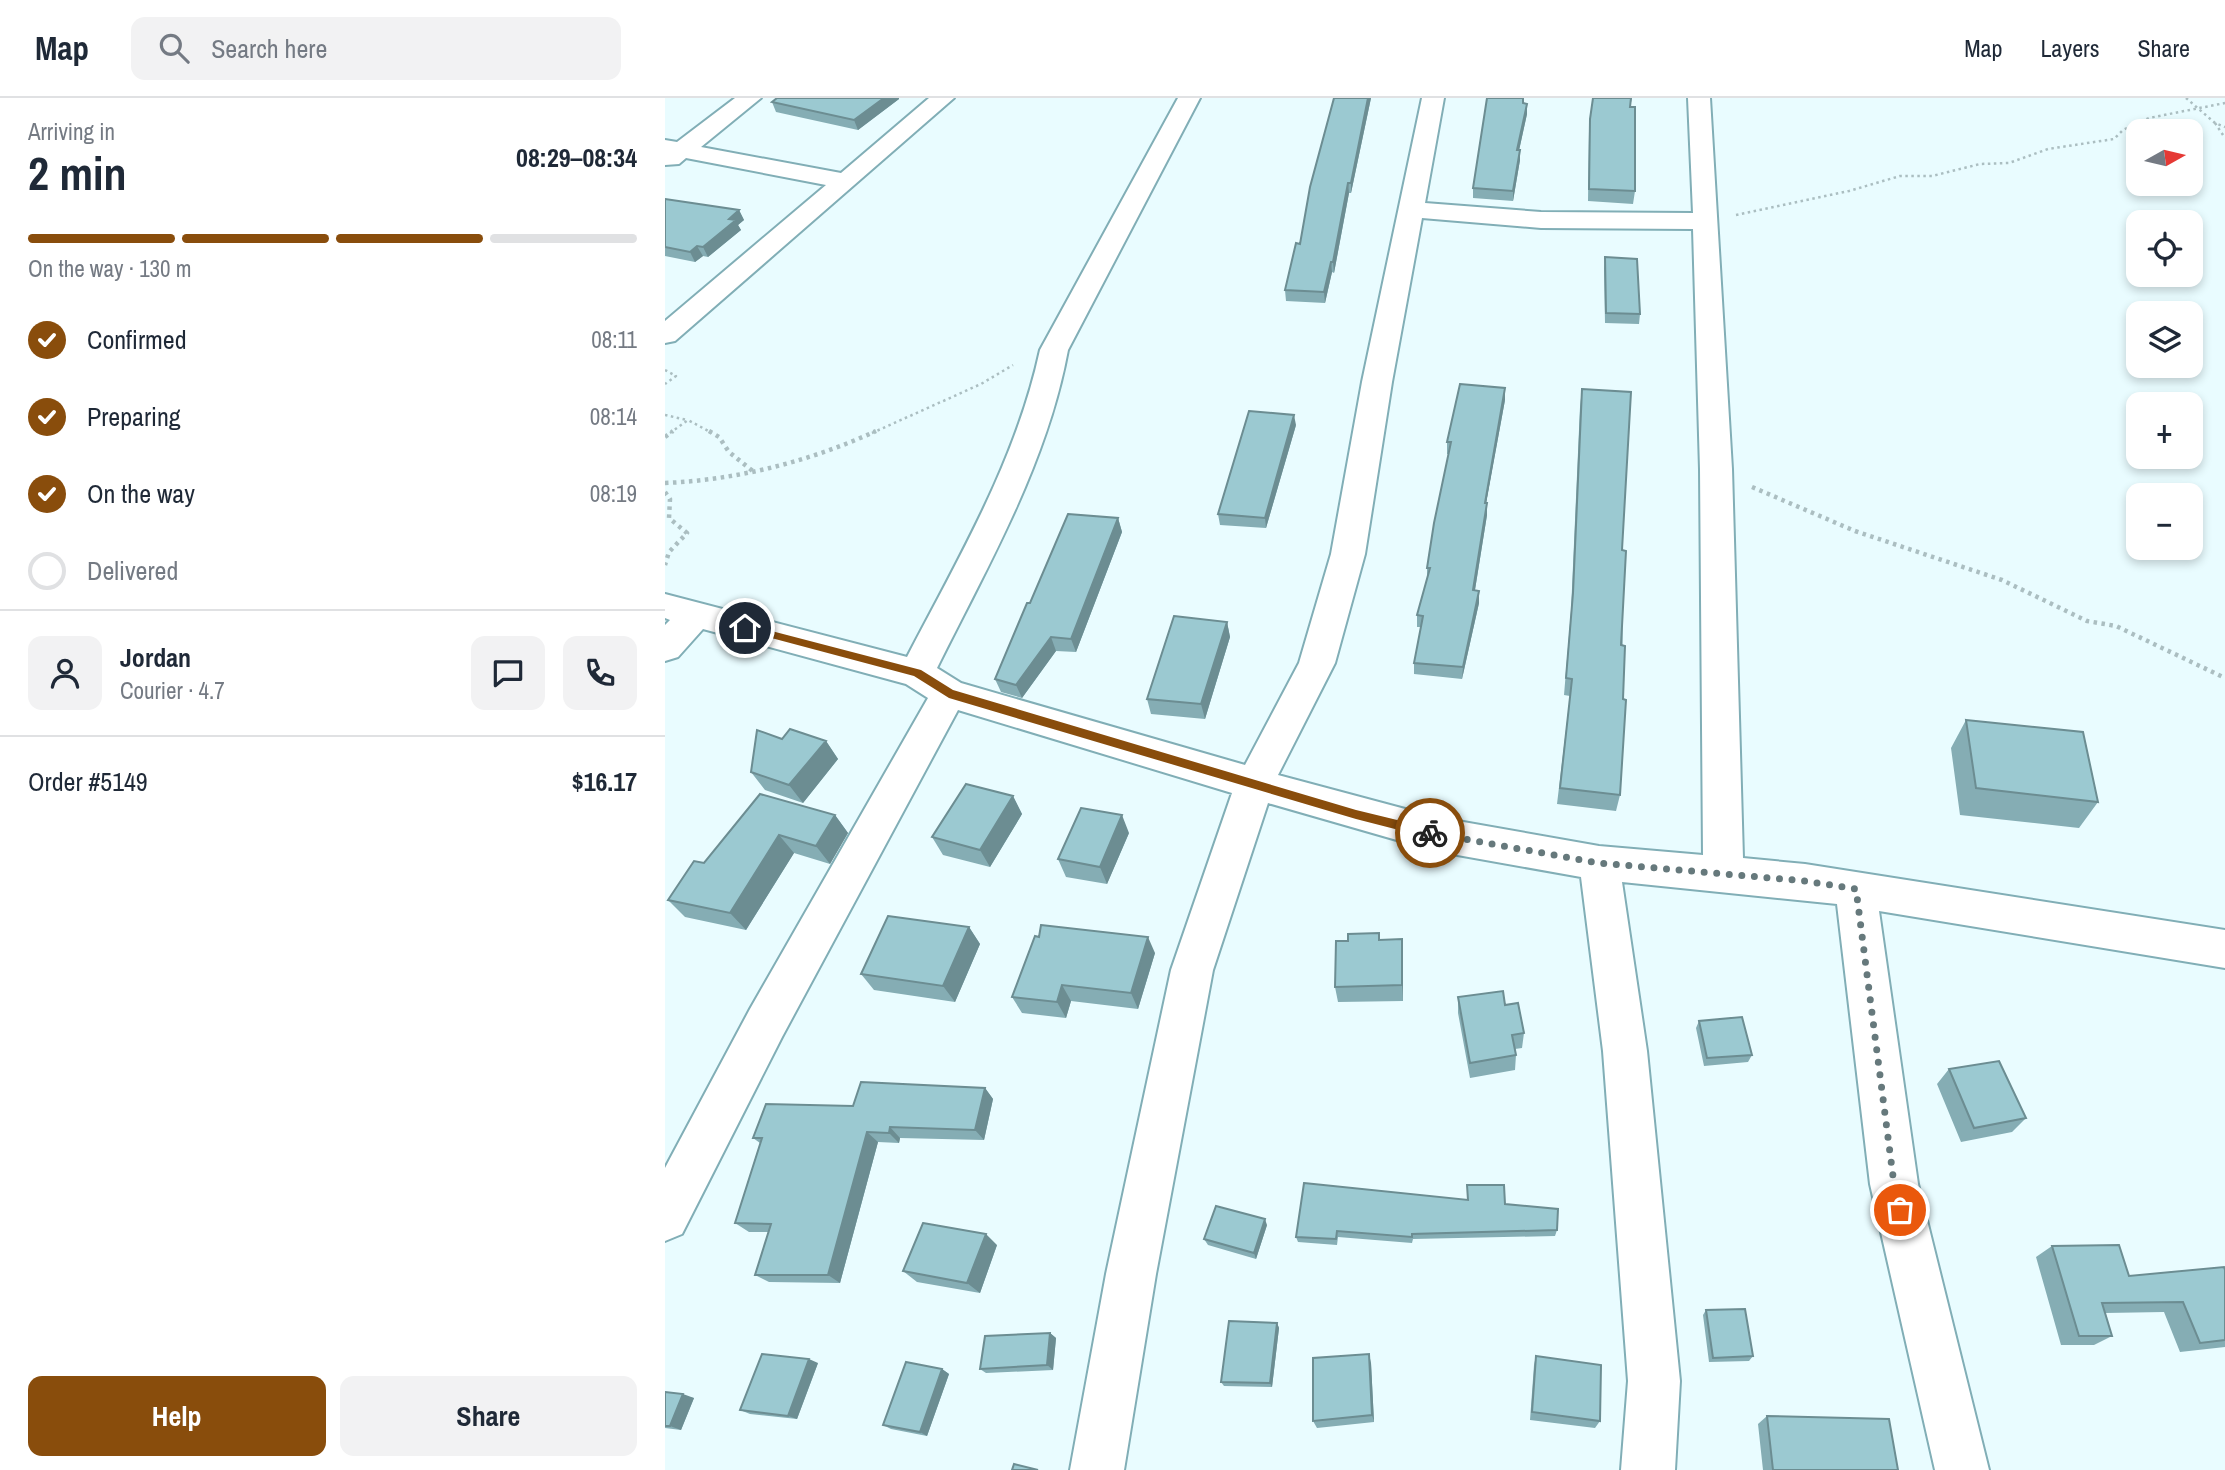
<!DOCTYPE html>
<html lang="en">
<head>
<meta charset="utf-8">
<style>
  :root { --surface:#fff; --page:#f2f2f3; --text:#1f2937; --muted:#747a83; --line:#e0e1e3; --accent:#894d0c }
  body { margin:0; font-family:"Archivo Narrow",sans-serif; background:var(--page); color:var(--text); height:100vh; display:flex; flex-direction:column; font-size:26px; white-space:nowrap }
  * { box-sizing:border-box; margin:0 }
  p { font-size:23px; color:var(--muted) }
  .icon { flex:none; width:38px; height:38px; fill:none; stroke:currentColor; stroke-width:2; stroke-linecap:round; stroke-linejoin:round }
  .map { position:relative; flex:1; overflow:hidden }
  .side { display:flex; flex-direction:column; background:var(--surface); width:665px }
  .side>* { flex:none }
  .needle { width:46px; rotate:82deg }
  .buttons { position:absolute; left:1461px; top:21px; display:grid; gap:14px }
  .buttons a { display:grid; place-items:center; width:77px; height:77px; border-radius:14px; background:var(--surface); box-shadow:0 4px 10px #0003; font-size:35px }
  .pin { position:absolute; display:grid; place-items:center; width:60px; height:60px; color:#fff; margin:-30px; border:4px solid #fff; border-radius:50%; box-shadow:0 2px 7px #0007 }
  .courier { position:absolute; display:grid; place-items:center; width:70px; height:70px; margin:-35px; border:5px solid #894d0c; border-radius:50%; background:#fff; color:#222; box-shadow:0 2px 9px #0007 }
  .headline em { font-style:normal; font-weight:800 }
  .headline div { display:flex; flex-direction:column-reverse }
  .headline { display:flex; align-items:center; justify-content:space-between; height:119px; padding:0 28px }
  h1 { font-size:46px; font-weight:800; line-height:52px }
  .bar { display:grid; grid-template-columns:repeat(4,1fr); gap:10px 7px; align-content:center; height:84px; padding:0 28px }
  .bar i { height:9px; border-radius:5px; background:var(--line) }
  .bar .selected { background:var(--accent) }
  .bar p { grid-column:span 4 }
  .line { display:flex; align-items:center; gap:18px; padding:0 28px; border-top:2px solid var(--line) }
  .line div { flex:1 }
  .round { display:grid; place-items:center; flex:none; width:74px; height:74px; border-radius:14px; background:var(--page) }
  ol { padding:0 28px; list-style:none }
  li { display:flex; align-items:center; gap:21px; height:77px }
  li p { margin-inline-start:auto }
  li .icon { padding:7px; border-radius:50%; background:var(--accent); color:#fff; stroke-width:4 }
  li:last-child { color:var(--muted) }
  li i { width:38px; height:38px; border:4px solid var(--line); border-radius:50% }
  .action { display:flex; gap:14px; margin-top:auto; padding:14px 28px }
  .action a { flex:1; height:80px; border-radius:14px; background:var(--accent); color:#fff; font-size:28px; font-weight:800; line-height:80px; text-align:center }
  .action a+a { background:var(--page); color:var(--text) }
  header { display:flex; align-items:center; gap:42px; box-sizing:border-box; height:98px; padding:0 35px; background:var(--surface); border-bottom:2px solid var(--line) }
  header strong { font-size:33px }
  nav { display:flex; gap:38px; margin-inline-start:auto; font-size:24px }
  .search { width:490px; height:63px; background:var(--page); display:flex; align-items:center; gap:18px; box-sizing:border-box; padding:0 24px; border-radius:14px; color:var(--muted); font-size:26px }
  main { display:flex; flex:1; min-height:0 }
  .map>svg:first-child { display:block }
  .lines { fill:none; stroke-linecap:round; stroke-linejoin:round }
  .minor-casing { stroke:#81aeb6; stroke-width:4 }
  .path-far1 { stroke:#abbec1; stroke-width:2.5; stroke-dasharray:2.5 3.5; stroke-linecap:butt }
  .path { stroke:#abbec1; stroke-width:4.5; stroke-dasharray:3.5 4.5; stroke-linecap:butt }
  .minor { fill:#fff; fill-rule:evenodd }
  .wall { fill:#85adb4 }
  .shaded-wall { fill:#6c8d92 }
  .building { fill:#9bc9d1; stroke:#6c8d92; stroke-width:2 }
  .route { fill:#894d0c }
  .done { stroke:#66797c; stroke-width:7; stroke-dasharray:0 12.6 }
</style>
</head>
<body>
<header>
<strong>Map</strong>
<div class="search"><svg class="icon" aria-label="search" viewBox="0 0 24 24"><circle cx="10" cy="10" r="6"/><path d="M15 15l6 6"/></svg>Search here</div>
<nav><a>Map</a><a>Layers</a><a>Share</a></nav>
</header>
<main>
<section class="side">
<div class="headline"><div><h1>2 min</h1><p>Arriving in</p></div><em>08:29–08:34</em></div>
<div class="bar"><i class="selected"></i><i class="selected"></i><i class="selected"></i><i></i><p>On the way · 130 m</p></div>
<ol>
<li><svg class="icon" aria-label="check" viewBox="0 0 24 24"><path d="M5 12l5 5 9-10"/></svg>Confirmed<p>08:11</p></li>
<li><svg class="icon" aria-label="check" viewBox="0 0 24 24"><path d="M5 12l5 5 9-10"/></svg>Preparing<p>08:14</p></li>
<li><svg class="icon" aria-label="check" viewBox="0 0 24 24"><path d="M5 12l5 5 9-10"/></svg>On the way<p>08:19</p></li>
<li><i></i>Delivered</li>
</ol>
<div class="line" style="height:126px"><a class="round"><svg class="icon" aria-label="person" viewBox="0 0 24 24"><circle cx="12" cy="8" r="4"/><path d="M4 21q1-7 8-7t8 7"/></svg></a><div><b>Jordan</b><p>Courier · 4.7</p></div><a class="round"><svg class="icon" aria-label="chat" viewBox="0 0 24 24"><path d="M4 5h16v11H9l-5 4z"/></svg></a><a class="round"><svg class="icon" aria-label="phone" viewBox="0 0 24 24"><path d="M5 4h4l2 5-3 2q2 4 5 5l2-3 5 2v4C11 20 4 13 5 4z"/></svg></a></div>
<div class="line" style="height:91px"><div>Order #5149</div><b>$16.17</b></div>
<div class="action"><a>Help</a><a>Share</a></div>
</section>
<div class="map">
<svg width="1560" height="1372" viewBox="0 0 1560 1372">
  <rect width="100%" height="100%" fill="#e9fcff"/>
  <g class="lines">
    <g class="minor-casing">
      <path id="minor" d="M70,0H96L36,49L176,75L264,0H289L10,243L0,245V223L161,87L21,60L14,66L0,67V42L12,44Z
        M513,0H535L403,252C382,366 323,467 272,570L296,585L580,667L634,565L666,456L697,284L757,0H779L760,105L876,114L1028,115L1023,0H1045L1067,371L1078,760L1140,766L1560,832V870L1214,813L1253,1086L1324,1372H1270L1205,1086L1172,806L957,784L982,953L1015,1283L1010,1372H956L963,1283L938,953L916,779L770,753L603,705L548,872L491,1176L459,1372H405L441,1176L506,872L567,695L293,612L117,939L17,1136L0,1143V1070L85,911L263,600L241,586L38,531L13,559L0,563V527L5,522L0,520V496L242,559C294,459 351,363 375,252ZM757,120L876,130L1028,131L1035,371L1038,757L934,748L770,719L613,677L670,565L700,456L727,284Z"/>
    </g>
    <path class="path-far1" d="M1521,0L1550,25L1560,29
      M1550,25L1560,40
      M1071,117L1184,93L1235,78H1267L1315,66L1344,65L1383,51L1449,41L1458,32L1484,20L1560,5
      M0,272L11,278L0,286
      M0,317L22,322
      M5,335L23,322L47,335
      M207,335L316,286L348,267"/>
    <path class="path" d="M44,333L54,339L64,354L89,374
      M0,339L8,333
      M0,385C72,382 146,363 211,333
      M1087,389L1190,433L1337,482L1422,523L1451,528L1560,580
      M0,394L5,401L4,420L22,435L4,454L0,467"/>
    <use href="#minor" class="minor"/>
  </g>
  <path class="wall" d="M669,0H706L686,95H684L669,175L667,174L660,205L621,203L620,192L635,146Z
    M928,0H967L965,9L970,93L968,106L923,103L924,33Z
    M234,1L193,32L111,14L107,4Z
    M858,5L862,6V16L854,52L855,62L848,103L808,100V90Z
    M0,101L74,112L79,122L73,127L76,132L43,159L38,158L30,164L0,158Z
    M940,159L975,216L974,226L940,225L939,170Z
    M917,291L957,452L958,601L955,697L951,713L892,706L905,598L899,597L906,513L915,309Z
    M840,302L821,405L822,417L810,492L814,505L797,581L749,576V565L756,529H752V517L762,480V470L784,356H782V344Z
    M631,327L601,430L555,427L553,416Z
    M453,420L457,434L411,554L391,553L357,600L336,594L330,581L365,505Z
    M562,524L565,539L540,621L486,616L482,601Z
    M1301,622L1433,704L1414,730L1295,717L1286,650Z
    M117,641L161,643L173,661L138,705L100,692L86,674Z
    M348,698L357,716L325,769L278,757L267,739Z
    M170,717L183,735L165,766L129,755L81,832L20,819L3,802L39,765Z
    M464,735L442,786L401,779L393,761Z
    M304,829L315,846L290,904L209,892L196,876Z
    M374,839L490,855L473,911L406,903L401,920L357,915L347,899Z
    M737,841L738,903L673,904L670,889L683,843Z
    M793,899L840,907L859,935L857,950L850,951L851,957L850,972L805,980L793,915Z
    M1034,923L1087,957L1083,964L1039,968L1031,930Z
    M1284,971L1361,1020L1347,1034L1296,1044L1272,986Z
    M320,990L328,1001L319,1042L235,1040L234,1045L213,1044L175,1185L104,1184L90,1177L104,1134H84L70,1125L95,1045L88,1040L188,1008Z
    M802,1087L892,1132L890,1138L748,1141L747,1145L673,1139L672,1147L633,1144L631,1139L802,1102Z
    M602,1127L591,1161L543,1147L539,1141Z
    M332,1147L315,1195L252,1184L238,1173Z
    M1387,1148L1464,1178L1560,1172V1249L1515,1254L1499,1214L1440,1215L1447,1238L1429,1247H1396L1371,1159Z
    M1041,1212L1088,1258L1084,1263L1044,1264L1038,1217Z
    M612,1225L614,1230L607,1289L559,1288L556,1284Z
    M385,1235L391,1240L388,1272L321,1275L315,1271Z
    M871,1258L935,1323L930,1330L865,1322L869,1267Z
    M153,1265L132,1321L85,1316L75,1312Z
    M706,1265L709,1324L652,1330L648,1323Z
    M277,1271L284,1276L262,1338L226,1331L218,1327Z
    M0,1294L29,1300L16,1332L0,1330Z
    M1102,1318L1233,1372H1098L1093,1326Z"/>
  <path class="shaded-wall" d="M219,0H234V1L193,32L189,22Z
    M703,0H706L686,95V85Z
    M862,6V16L852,62V52Z
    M855,52V62L848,103V93Z
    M683,85L684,95L669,175L668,164Z
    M74,112L79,122L73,127L76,132L43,159L38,149Z
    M32,148L38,158L30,164L25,154Z
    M666,164L667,174L660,205L659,194Z
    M840,290V302L819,417L820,405Z
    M629,317L631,327L601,430L600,420Z
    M822,405V417L808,504V492Z
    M453,420L457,434L411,554L406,541Z
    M814,493V505L797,581L798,569Z
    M562,524L565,539L540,621L536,606Z
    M386,539L391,553L357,600L351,587Z
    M161,643L173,661L138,705L124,687Z
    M348,698L357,716L325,769L315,752Z
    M170,717L183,735L165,766L151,748Z
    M457,717L464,735L442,786L435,769Z
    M114,737L129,755L81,832L65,815Z
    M304,829L315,846L290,904L278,888Z
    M483,839L490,855L473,911L466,895Z
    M737,841L738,858V903L737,887Z
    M397,887L406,903L401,920L392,904Z
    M320,990L328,1001L319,1042L310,1032Z
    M225,1029L235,1040L234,1045L224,1035Z
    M202,1034L213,1044L175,1185L163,1177Z
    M600,1121L602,1127L591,1161L589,1155Z
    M321,1136L332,1147L315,1195L302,1185Z
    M612,1225L614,1230L607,1289L605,1285Z
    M385,1235L391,1240L388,1272L382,1267Z
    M704,1256L706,1265L709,1324L707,1317Z
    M144,1261L153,1265L132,1321L123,1318Z
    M277,1271L284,1276L262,1338L255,1334Z
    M18,1296L29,1300L16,1332L5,1328Z"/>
  <path class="building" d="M112,0H219L189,22L107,4Z
    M669,0H703L686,85H683L668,164H666L659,194L620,192L631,145L635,146L645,89Z
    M822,0H858V5L862,6L852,52H855L848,93L808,90Z
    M928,0H966L965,9H970V93L924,91L925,21Z
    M0,101L74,112L64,121L71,122L38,149L32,148L25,154L0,149Z
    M940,159L972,161L975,216L941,215Z
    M795,286L840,290L820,405H822L808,492L814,493L798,569L749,565L758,518L752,517L765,470H762L769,425L786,344H782Z
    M917,291L966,294L957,452L961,453L956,547L960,548L958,601L961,602L955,697L895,690L907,581L901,580L908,495Z
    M584,313L629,317L600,420L553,416Z
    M403,416L453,420L406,541L386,539L351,587L330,581L362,505H365Z
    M509,518L562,524L536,606L482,601Z
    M1301,622L1418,634L1433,704L1311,690Z
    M125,631L161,643L124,687L86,674L92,632L117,641Z
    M301,686L348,698L315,752L267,739Z
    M95,696L170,717L151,748L114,737L65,815L3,802L29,763L39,765Z
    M416,710L457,717L435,769L393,761Z
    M223,818L304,829L278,888L196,876Z
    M376,827L483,839L466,895L397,887L392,904L347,899L370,838L374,839Z
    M714,835V842L737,841V887L670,889L671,843H683V836Z
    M838,893L840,907L853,905L859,935L847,937L851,957L805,965L793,899Z
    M1077,919L1087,957L1042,960L1034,923Z
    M1334,963L1361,1020L1309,1030L1284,971Z
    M196,984L320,990L310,1032L225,1029L224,1035L202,1034L163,1177H90L106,1126L70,1125L97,1040H88L101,1006L188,1008Z
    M639,1085L803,1102L802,1087H839L840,1106L893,1111L892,1132L747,1136V1139L672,1133L671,1141L631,1139Z
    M551,1108L600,1121L589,1155L539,1141Z
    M258,1125L321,1136L302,1185L238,1173Z
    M1454,1147L1464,1178L1559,1169L1560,1172V1242L1535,1245L1518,1204L1437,1205L1447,1238H1414L1387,1148Z
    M1080,1211L1088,1258L1048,1260L1041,1212Z
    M564,1223L612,1225L605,1285L556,1284Z
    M385,1235L382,1267L315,1271L320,1238Z
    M97,1256L144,1261L123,1318L75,1312Z
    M704,1256L707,1317L648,1323V1260Z
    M871,1258L936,1267L935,1323L867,1314Z
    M241,1264L277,1271L255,1334L218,1327Z
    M0,1294L18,1296L5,1328H0Z
    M1102,1318L1224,1321L1233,1372H1108Z
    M349,1366L373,1372H347Z"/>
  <path class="route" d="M80,526L256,572L288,592L691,712L765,730L770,735L765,740L691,721L284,600L249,578L76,532L74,530Z"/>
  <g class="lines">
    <path class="done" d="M765,735L934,765L1140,783L1191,791L1229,1086L1235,1112"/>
  </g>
</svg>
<div class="buttons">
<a><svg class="needle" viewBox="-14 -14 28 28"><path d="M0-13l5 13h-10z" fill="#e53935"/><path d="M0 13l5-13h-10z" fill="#747a83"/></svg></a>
<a><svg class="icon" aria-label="locate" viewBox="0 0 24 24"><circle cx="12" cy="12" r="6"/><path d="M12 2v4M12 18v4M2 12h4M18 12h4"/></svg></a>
<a><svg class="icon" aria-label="layers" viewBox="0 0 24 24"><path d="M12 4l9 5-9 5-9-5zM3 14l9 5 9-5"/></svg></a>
<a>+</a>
<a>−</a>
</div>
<div class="pin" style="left:1235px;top:1112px;background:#ea580c"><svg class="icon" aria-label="bag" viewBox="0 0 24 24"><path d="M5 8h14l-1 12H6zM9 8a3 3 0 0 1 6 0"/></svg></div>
<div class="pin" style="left:80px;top:530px;background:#1f2937"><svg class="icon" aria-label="home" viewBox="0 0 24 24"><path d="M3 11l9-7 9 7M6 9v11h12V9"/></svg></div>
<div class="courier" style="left:765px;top:735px"><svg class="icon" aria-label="bike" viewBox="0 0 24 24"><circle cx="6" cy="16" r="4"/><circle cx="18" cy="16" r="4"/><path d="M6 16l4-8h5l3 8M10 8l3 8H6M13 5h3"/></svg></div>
</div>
</main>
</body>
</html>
